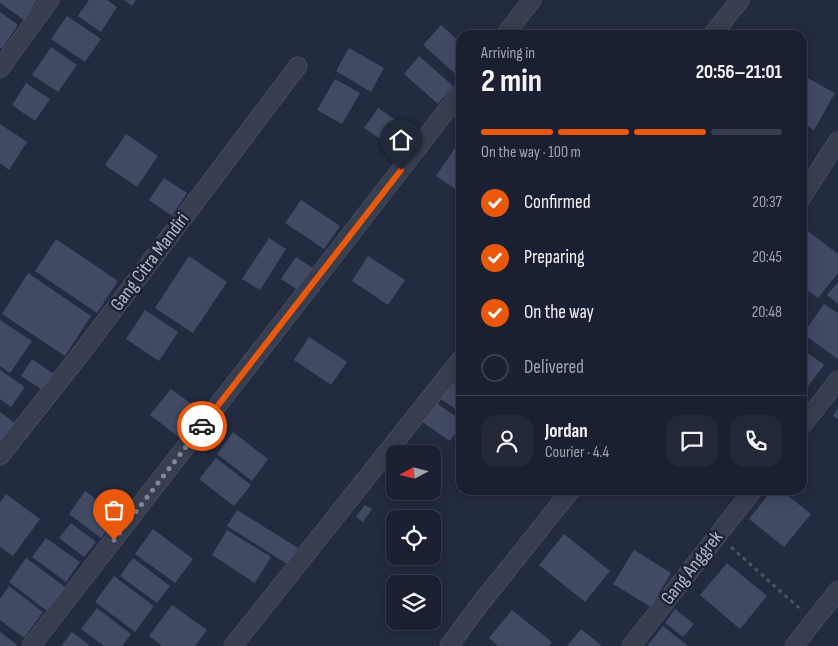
<!DOCTYPE html>
<html lang="en">
<head>
<meta charset="utf-8">
<style>
  :root { --surface:#1a2031; --page:#232839; --text:#f1f3f6; --muted:#9fa3ab; --line:#383e4d; --accent:#ea580c }
  body { margin:0; font-family:"Sofia Sans Condensed",sans-serif; background:var(--page); color:var(--text); height:100vh; display:flex; flex-direction:column; font-size:19px; white-space:nowrap }
  * { box-sizing:border-box; margin:0 }
  p { font-size:16px; color:var(--muted) }
  .icon { flex:none; width:28px; height:28px; fill:none; stroke:currentColor; stroke-width:2; stroke-linecap:round; stroke-linejoin:round }
  .map { position:relative; flex:1; overflow:hidden }
  .drawer { position:absolute; left:456px; top:30px; width:351px; height:465px; display:flex; flex-direction:column; background:var(--surface); border-radius:15px; box-shadow:0 2px 12px #0003,0 0 0 1px var(--line) }
  .drawer>* { flex:none }
  .needle { width:32px; rotate:263deg }
  .buttons { position:absolute; left:386px; top:445px; display:grid; gap:10px }
  .buttons a { display:grid; place-items:center; width:55px; height:55px; border-radius:10px; background:var(--surface); box-shadow:0 2px 12px #0003,0 0 0 1px var(--line); font-size:25px }
  .pin { position:absolute; display:grid; place-items:center; width:42px; height:42px; color:#fff; margin:-51px -21px; border-radius:50% 50% 50% 0; rotate:-45deg; box-shadow:0 0 5px #0007 }
  .pin .icon { rotate:45deg }
  .courier { position:absolute; display:grid; place-items:center; width:50px; height:50px; margin:-25px; border:4px solid #ea580c; border-radius:50%; background:#fff; color:#222; box-shadow:0 1px 6px #0007 }
  .summary em { font-style:normal; font-weight:700 }
  .summary div { display:flex; flex-direction:column-reverse }
  .summary { display:flex; align-items:center; justify-content:space-between; height:85px; padding:0 25px }
  h1 { font-size:32px; font-weight:700; line-height:38px }
  .bar { display:grid; grid-template-columns:repeat(4,1fr); gap:8px 5px; align-content:center; height:60px; padding:0 25px }
  .bar i { height:6px; border-radius:4px; background:var(--line) }
  .bar .on { background:var(--accent) }
  .bar p { grid-column:span 4 }
  .line { display:flex; align-items:center; gap:12px; padding:0 25px; border-top:1px solid var(--line) }
  .line div { flex:1 }
  .round { display:grid; place-items:center; flex:none; width:52px; height:52px; border-radius:15px; background:var(--page) }
  ol { padding:0 25px; list-style:none }
  li { display:flex; align-items:center; gap:15px; height:55px }
  li p { margin-inline-start:auto }
  li .icon { padding:5px; border-radius:50%; background:var(--accent); color:#fff; stroke-width:4 }
  li:last-child { color:var(--muted) }
  li i { width:28px; height:28px; border:2px solid var(--line); border-radius:50% }
  .map>svg:first-child { display:block }
  .building { fill:#424a63 }
  .lines { fill:none; stroke-linecap:round; stroke-linejoin:round }
  .minor-casing { stroke:#52596b; stroke-width:19 }
  .path { stroke:#43575f; stroke-width:3; stroke-dasharray:4 4; stroke-linecap:butt }
  .minor { stroke:#373e50; stroke-width:18 }
  .done { stroke:#81879b; stroke-width:5; stroke-dasharray:0 9 }
  .route { stroke:#ea580c; stroke-width:6 }
  .labels { text-anchor:middle; dominant-baseline:central; stroke-width:5; stroke-linejoin:round; paint-order:stroke }
  .street-label { font-size:19px; fill:#b4b9cb; stroke:#1c2335 }
</style>
</head>
<body>
<div class="map">
<svg width="838" height="646" viewBox="0 0 838 646">
  <rect width="100%" height="100%" fill="#232b41"/>
  <path class="building" d="M0,0H37L24,20L0,3Z
    M89,0H107L117,7L101,32L78,16Z
    M124,0H136L132,6Z
    M0,12L18,25L2,49L0,48Z
    M67,16L101,39L85,62L51,39Z
    M441,25L461,43V79L423,45Z
    M51,47L77,65L58,92L32,75Z
    M349,48L384,68L371,92L336,71Z
    M419,56L453,86L438,104L404,74Z
    M802,75L835,93L814,130L802,123Z
    M335,79L360,93L342,124L317,110Z
    M26,83L50,99L35,121L12,105Z
    M378,108L419,136L406,156L364,128Z
    M0,124L27,142L9,170L0,163Z
    M126,134L158,156L137,187L105,165Z
    M455,148L461,152V193L436,176Z
    M164,178L187,193L172,216L149,200Z
    M301,200L340,226L324,249L285,223Z
    M804,228L838,254V273L818,298L802,286V229Z
    M269,238L286,249L260,290L242,279Z
    M56,239L118,281L97,313L35,271Z
    M189,256L227,282L193,333L155,308Z
    M368,256L405,280L388,305L352,281Z
    M296,257L317,271L302,293L281,279Z
    M28,273L91,316L65,356L2,314Z
    M838,282V304L827,295Z
    M824,304L838,313V359L803,334Z
    M145,310L178,332L159,361L126,339Z
    M0,320L32,341L10,373L0,366Z
    M309,337L347,362L331,385L294,360Z
    M802,349L824,365L805,390L802,389Z
    M32,359L55,375L44,391L21,376Z
    M0,370L25,387L11,407L0,399Z
    M452,382L461,388V406L458,411L441,399Z
    M171,389L201,411L180,438L150,415Z
    M435,402L461,420V425L450,441L422,422Z
    M838,408V419L833,416Z
    M0,412L16,424L0,445Z
    M461,431V442L456,439Z
    M233,432L268,459L252,481L217,454Z
    M216,458L251,485L234,506L199,479Z
    M772,490H781L811,514L784,547L749,519Z
    M85,491L118,515L101,538L69,514Z
    M6,494L40,519L13,556L0,547V502Z
    M365,505L372,509L363,522L356,517Z
    M237,510L298,548L287,564L227,526Z
    M71,523L96,542L84,557L59,538Z
    M153,529L193,559L175,583L135,554Z
    M227,530L271,557L255,583L212,555Z
    M564,534L610,571L585,602L539,565Z
    M46,538L80,562L66,582L32,557Z
    M634,550L671,573L651,607L613,584Z
    M26,558L65,587L47,611L9,582Z
    M133,558L170,586L157,603L120,576Z
    M727,563L767,596L740,629L700,595Z
    M114,576L154,606L135,632L95,602Z
    M9,586L43,612L24,638L0,620V599Z
    M172,605L207,630L195,646H162L149,636Z
    M97,608L131,634L122,646H104L81,629Z
    M675,609L694,624L683,637L665,623Z
    M512,610L552,642L549,646H498L489,638Z
    M663,626L688,646H647Z
    M581,629L602,646H567Z
    M0,632L17,645L16,646H0Z
    M72,632L90,646H61Z"/>
  <g class="lines">
    <g class="minor-casing">
      <path id="minor" d="M505,35L532,0
        M712,35L740,0
        M0,69L50,0
        M802,197L838,141
        M802,426L838,380
        M0,456L79,356L298,66
        M31,646L461,92
        M233,646L461,359
        M449,646L480,604L571,490
        M631,646L753,490
        M794,646L838,590"/>
    </g>
    <path class="path" d="M731,547L799,608"/>
    <use href="#minor" class="minor"/>
  </g>
  <g class="lines">
    <path class="done" d="M114,540L202,426"/>
    <path class="route" d="M202,426L401,170"/>
  </g>
  <g class="labels">
    <g class="street-label">
      <text transform="translate(150 262) rotate(-53)">Gang Citra Mandiri</text>
      <text transform="translate(692 568) rotate(-52)">Gang Anggrek</text>
    </g>
  </g>
</svg>
<div class="buttons">
<a><svg class="needle" viewBox="-14 -14 28 28"><path d="M0-13l5 13h-10z" fill="#e53935"/><path d="M0 13l5-13h-10z" fill="#9fa3ab"/></svg></a>
<a><svg class="icon" aria-label="locate" viewBox="0 0 24 24"><circle cx="12" cy="12" r="6"/><path d="M12 2v4M12 18v4M2 12h4M18 12h4"/></svg></a>
<a><svg class="icon" aria-label="layers" viewBox="0 0 24 24"><path d="M12 4l9 5-9 5-9-5zM3 14l9 5 9-5"/></svg></a>
</div>
<div class="pin" style="left:114px;top:540px;background:#ea580c"><svg class="icon" aria-label="bag" viewBox="0 0 24 24"><path d="M5 8h14l-1 12H6zM9 8a3 3 0 0 1 6 0"/></svg></div>
<div class="pin" style="left:401px;top:170px;background:#1f2937"><svg class="icon" aria-label="home" viewBox="0 0 24 24"><path d="M3 11l9-7 9 7M6 9v11h12V9"/></svg></div>
<div class="courier" style="left:202px;top:426px"><svg class="icon" aria-label="car" viewBox="0 0 24 24"><path d="M5 17H2v-5l4-1 3-4h7l3 4 3 1v5h-3M9 17h6M6 11h13"/><circle cx="7" cy="17" r="2"/><circle cx="17" cy="17" r="2"/></svg></div>
<section class="drawer">
<div class="summary"><div><h1>2 min</h1><p>Arriving in</p></div><em>20:56–21:01</em></div>
<div class="bar"><i class="on"></i><i class="on"></i><i class="on"></i><i></i><p>On the way · 100 m</p></div>
<ol>
<li><svg class="icon" aria-label="check" viewBox="0 0 24 24"><path d="M5 12l5 5 9-10"/></svg>Confirmed<p>20:37</p></li>
<li><svg class="icon" aria-label="check" viewBox="0 0 24 24"><path d="M5 12l5 5 9-10"/></svg>Preparing<p>20:45</p></li>
<li><svg class="icon" aria-label="check" viewBox="0 0 24 24"><path d="M5 12l5 5 9-10"/></svg>On the way<p>20:48</p></li>
<li><i></i>Delivered</li>
</ol>
<div class="line" style="height:90px"><a class="round"><svg class="icon" aria-label="person" viewBox="0 0 24 24"><circle cx="12" cy="8" r="4"/><path d="M4 21q1-7 8-7t8 7"/></svg></a><div><b>Jordan</b><p>Courier · 4.4</p></div><a class="round"><svg class="icon" aria-label="chat" viewBox="0 0 24 24"><path d="M4 5h16v11H9l-5 4z"/></svg></a><a class="round"><svg class="icon" aria-label="phone" viewBox="0 0 24 24"><path d="M5 4h4l2 5-3 2q2 4 5 5l2-3 5 2v4C11 20 4 13 5 4z"/></svg></a></div>
</section>
</div>
</body>
</html>
